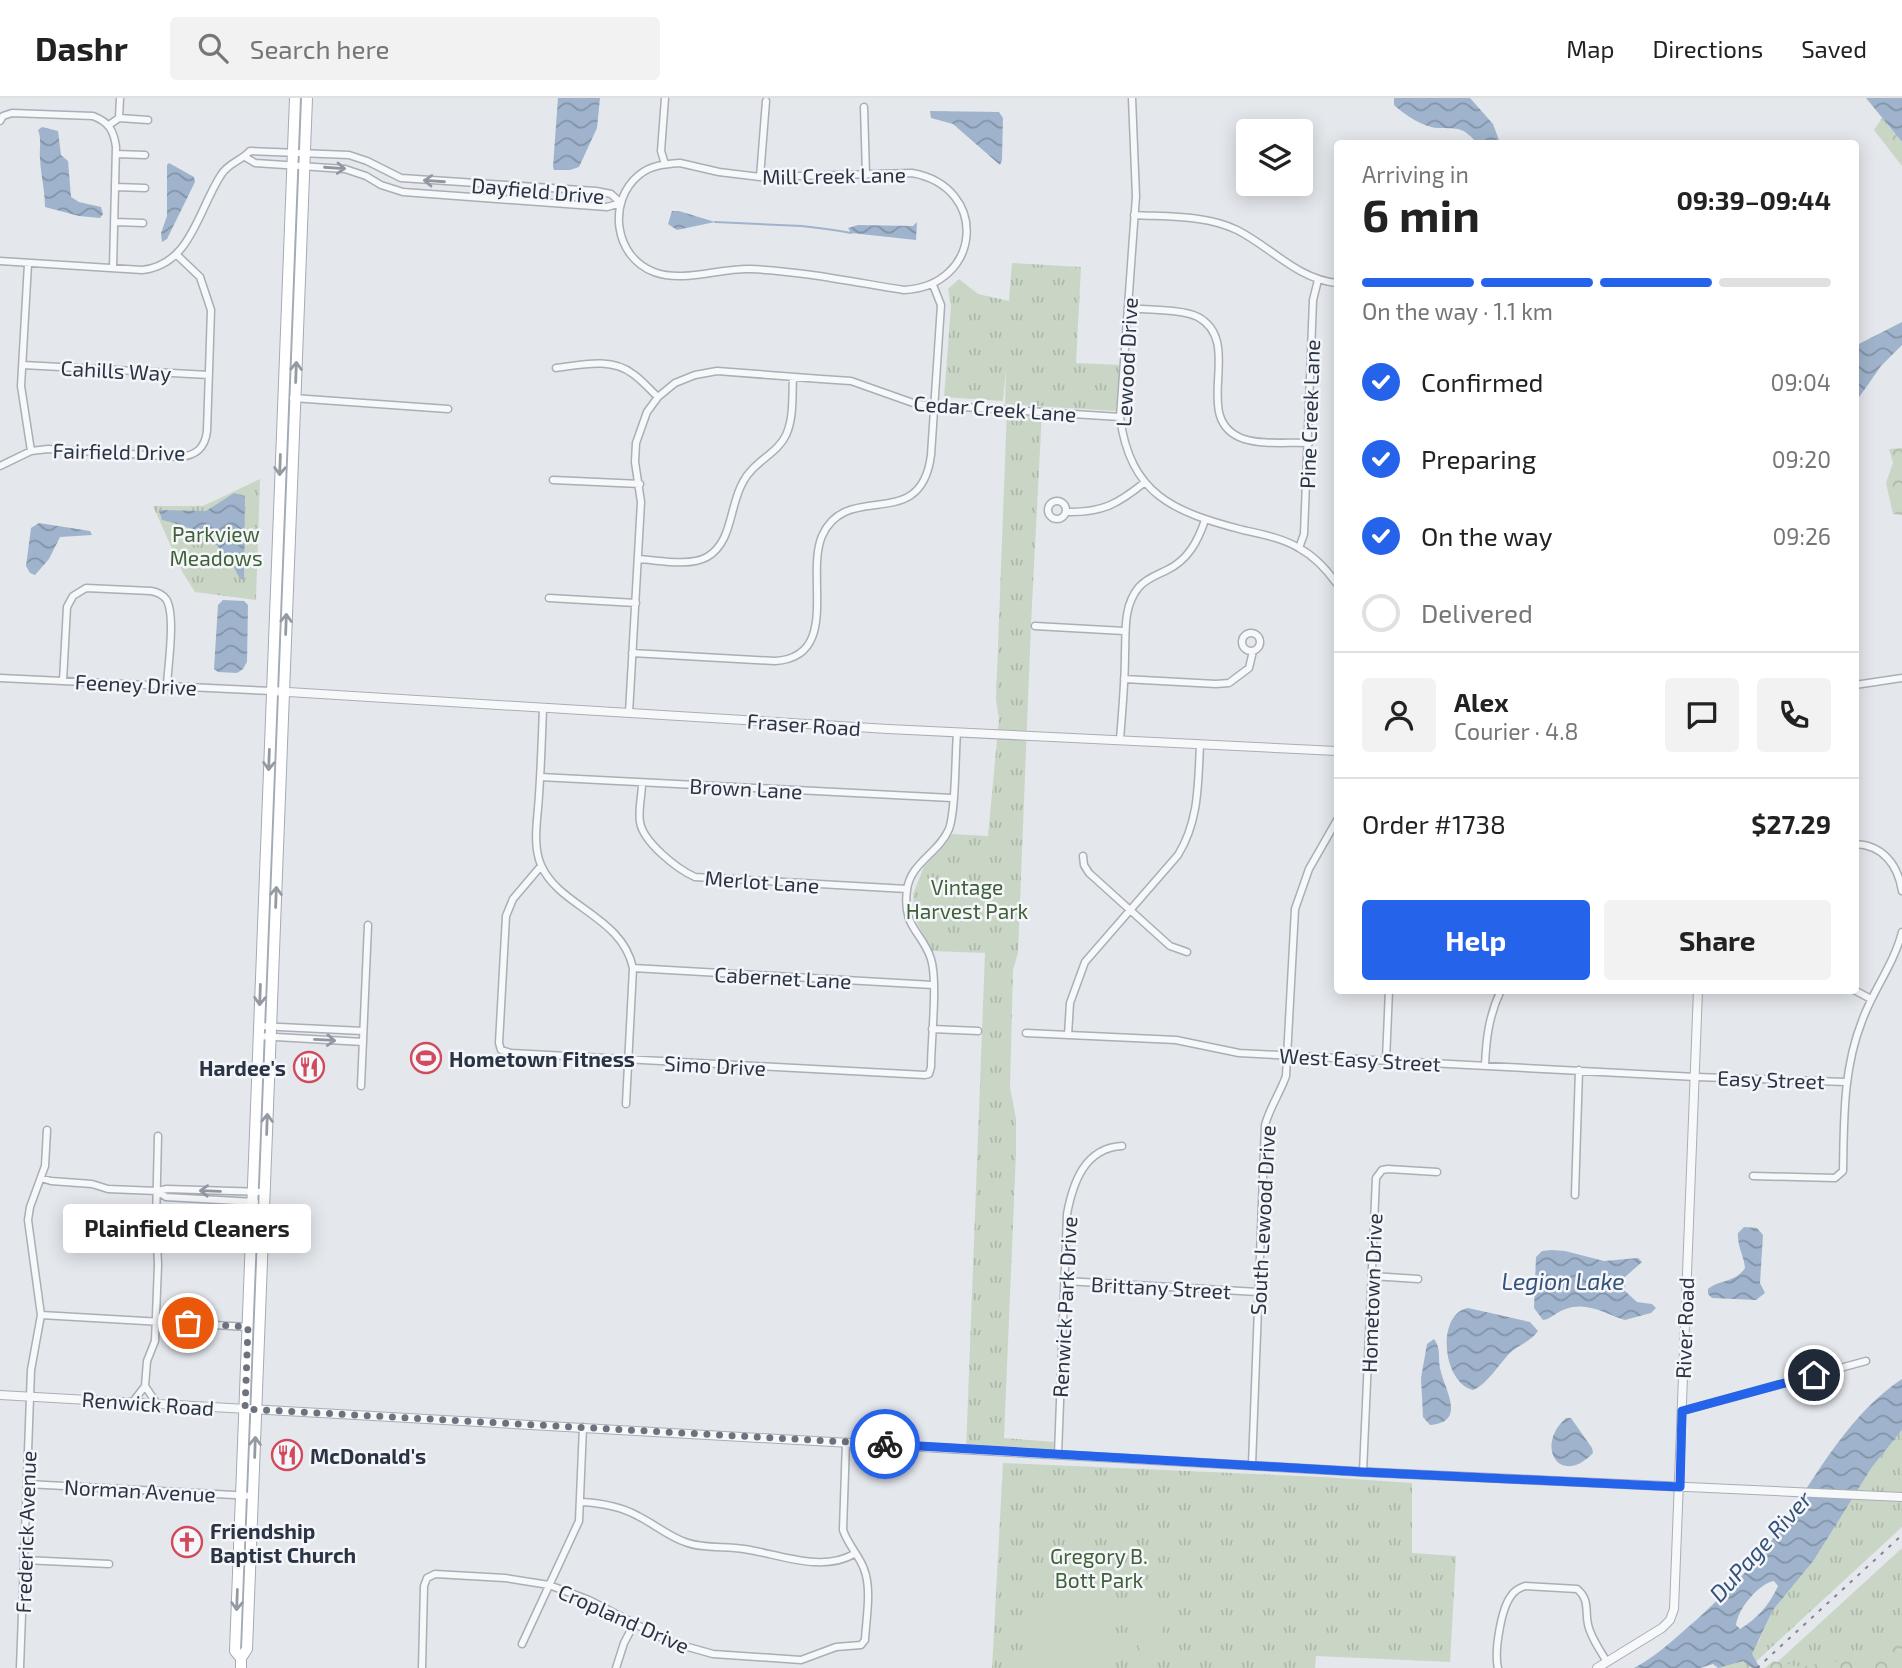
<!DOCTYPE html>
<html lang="en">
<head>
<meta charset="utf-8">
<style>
  :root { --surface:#fff; --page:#f2f2f2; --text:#222; --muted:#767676; --line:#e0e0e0; --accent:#2563eb }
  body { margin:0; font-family:"Exo 2",sans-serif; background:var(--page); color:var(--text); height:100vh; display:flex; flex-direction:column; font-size:26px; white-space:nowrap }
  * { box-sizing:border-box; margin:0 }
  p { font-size:23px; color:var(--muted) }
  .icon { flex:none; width:38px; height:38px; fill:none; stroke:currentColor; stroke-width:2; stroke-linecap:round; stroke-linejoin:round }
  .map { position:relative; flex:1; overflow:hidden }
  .details { position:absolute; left:1334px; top:42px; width:525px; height:854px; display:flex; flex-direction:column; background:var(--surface); border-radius:7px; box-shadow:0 4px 18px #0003 }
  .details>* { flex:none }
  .controls { position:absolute; left:1236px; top:21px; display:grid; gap:14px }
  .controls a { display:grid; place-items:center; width:77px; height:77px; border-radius:7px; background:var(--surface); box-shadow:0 4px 18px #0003; font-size:35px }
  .pin { position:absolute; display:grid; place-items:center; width:60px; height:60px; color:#fff; margin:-30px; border:4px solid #fff; border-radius:50%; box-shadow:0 2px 7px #0007 }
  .courier { position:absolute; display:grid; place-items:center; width:70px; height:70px; margin:-35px; border:5px solid #2563eb; border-radius:50%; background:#fff; color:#222; box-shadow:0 2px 9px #0007 }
  .bubble { position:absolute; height:49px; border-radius:7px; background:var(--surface); box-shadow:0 4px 18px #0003; font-size:23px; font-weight:700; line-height:49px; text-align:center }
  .headline em { font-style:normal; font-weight:700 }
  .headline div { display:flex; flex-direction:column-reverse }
  .headline { display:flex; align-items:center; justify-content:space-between; height:119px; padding:0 28px }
  h1 { font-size:46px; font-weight:700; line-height:52px }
  .bar { display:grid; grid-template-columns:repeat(4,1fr); gap:10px 7px; align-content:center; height:84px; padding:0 28px }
  .bar i { height:9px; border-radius:5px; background:var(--line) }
  .bar .selected { background:var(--accent) }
  .bar p { grid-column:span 4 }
  .line { display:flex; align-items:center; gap:18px; padding:0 28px; border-top:2px solid var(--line) }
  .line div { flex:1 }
  .round { display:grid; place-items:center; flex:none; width:74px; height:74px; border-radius:7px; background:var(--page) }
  ol { padding:0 28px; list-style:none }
  li { display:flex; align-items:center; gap:21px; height:77px }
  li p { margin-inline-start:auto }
  li .icon { padding:7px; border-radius:50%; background:var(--accent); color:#fff; stroke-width:4 }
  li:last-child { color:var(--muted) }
  li i { width:38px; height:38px; border:4px solid var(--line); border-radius:50% }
  .cta { display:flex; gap:14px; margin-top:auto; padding:14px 28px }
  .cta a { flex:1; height:80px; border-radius:7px; background:var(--accent); color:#fff; font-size:28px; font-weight:700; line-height:80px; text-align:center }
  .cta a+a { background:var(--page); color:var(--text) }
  header { display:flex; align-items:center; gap:42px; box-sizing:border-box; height:98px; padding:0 35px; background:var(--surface); border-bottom:2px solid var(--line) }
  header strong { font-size:33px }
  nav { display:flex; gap:38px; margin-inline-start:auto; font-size:24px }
  .search { width:490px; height:63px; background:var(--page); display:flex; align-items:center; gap:18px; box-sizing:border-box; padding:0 24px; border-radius:7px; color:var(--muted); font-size:26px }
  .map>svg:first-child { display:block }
  .grass { fill:url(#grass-tufts) }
  .forest { fill:url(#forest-crowns) }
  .pitch { fill:#c9d6c5 }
  .water { fill:url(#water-waves); fill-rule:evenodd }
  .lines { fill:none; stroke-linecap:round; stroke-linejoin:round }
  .stream { stroke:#9fb4cc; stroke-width:2 }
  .minor-casing { stroke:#a9aeb7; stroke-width:9 }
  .tertiary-casing { stroke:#a9aeb7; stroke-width:10 }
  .primary-casing { stroke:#a3abb8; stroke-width:12 }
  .minor { stroke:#f7f8fa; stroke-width:6 }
  .tertiary { stroke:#f7f8fa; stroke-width:8 }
  .primary { stroke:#fff; stroke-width:10 }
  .rail { stroke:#7d8696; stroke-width:2; stroke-dasharray:3.5 7; stroke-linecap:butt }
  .oneway { stroke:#9196a0 }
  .oneway2 { stroke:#959aa2 }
  .done { stroke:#6c737f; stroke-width:7; stroke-dasharray:0 12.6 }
  .route { stroke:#2563eb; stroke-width:9 }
  .labels { text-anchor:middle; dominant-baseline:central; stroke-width:5; stroke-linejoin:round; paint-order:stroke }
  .street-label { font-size:21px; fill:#2b3445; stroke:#f4f6f9 }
  .park-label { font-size:21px; fill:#3f6138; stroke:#f4f6f9 }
  .poi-label { font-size:21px; font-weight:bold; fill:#2b3445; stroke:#f4f6f9; text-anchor:start }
  .water-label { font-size:23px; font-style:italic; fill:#34527a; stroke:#f4f6f9 }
</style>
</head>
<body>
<header>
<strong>Dashr</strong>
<div class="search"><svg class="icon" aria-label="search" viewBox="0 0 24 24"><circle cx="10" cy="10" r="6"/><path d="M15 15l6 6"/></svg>Search here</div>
<nav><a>Map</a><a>Directions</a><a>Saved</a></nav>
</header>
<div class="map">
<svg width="1902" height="1570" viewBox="0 0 1902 1570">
  <defs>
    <pattern id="grass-tufts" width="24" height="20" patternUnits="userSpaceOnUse" patternTransform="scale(1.75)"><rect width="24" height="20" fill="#c9d6c5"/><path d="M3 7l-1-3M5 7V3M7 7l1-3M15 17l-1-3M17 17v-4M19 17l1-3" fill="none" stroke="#adb8ab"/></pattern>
    <pattern id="forest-crowns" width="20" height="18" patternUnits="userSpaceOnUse" patternTransform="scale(1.75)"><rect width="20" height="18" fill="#c9d6c5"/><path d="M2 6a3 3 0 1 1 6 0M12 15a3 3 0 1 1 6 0" fill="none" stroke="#adb8ab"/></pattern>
    <pattern id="water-waves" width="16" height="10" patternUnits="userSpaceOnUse" patternTransform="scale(1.75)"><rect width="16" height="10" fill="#9fb4cc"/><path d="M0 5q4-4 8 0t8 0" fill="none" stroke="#8293a7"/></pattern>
  </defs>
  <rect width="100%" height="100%" fill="#e4e7ec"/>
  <path class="grass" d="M1012,165L1081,169L1076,265L1120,267L1116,313L1005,306L1006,271L1003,303L944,299L951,208L948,191L959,181L978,196L1009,203Z
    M1007,311L1042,313L1031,526L1018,855L1013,872L1010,989L1016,1021V1054L1004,1340L1054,1344L1053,1357L966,1353L985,855L932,853L914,819L913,796L924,769L952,736L988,738L999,621L996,602Z
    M260,381L256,502L195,494L183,475L153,408H203Z
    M1902,1332V1429L1749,1570H1718L1758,1545L1773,1512L1814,1462L1872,1369Z
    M1003,1365L1322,1379L1412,1385V1455L1456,1458L1450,1564L1316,1558L1315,1570H992Z
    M1902,1450V1570H1771Z"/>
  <path class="forest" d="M1882,20L1902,44V68L1874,32Z
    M1902,350V417L1893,416L1886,385L1893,365L1889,351Z
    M1902,1537V1570H1765L1773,1563L1801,1569L1828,1564L1878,1561L1893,1542Z"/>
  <path class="pitch" d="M1058,1491L1109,1492L1114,1570H1026V1522Z
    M1146,1497C1175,1498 1164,1549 1150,1553C1133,1559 1139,1537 1138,1529C1138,1515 1128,1504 1146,1497Z"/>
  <path class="water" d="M558,0H600L597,30L579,69L570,72H554L553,69Z
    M1394,0H1470L1493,26L1500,45H1477C1462,28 1459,31 1438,30C1423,29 1405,17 1394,7Z
    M1866,0H1902V44Z
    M930,13L999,14L1003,20L1002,62L1000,67L953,26L931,20Z
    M42,29L58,33L61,57L68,63L71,99L79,104L101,109L103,116L100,120L79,118L45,109C45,93 41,78 40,61C39,51 42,42 38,32Z
    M169,65L194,79L195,84L167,141L162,144L161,135L167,118V67Z
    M672,113H679L715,124L677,132L668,126Z
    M917,124L916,142L851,135L848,130L858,127L913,128Z
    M1902,224V247L1881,268L1855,305V248Z
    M234,395L245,398L244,483C237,479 236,472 232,465C214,439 192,429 162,422L159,412L206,413Z
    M39,425L90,433L92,437L60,439L49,461L35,477L30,475L26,468L31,430Z
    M223,502L244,503L248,507L247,564L243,571L237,575L218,574L214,571L218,507Z
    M1744,1129L1757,1130L1763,1137L1760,1185L1765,1195L1756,1202L1712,1200L1708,1196V1191C1720,1181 1735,1185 1745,1170C1744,1158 1737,1148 1738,1135Z
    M1552,1152L1565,1153L1604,1163L1638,1160L1642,1164L1625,1179V1193L1637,1204L1652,1206L1656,1210L1651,1215L1625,1222C1605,1216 1586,1202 1563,1212C1555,1215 1551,1221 1543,1222L1534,1210L1536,1159L1542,1153Z
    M1468,1210L1530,1224L1538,1233C1531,1243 1521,1246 1512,1253C1500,1264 1488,1286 1473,1292C1442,1284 1436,1216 1468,1210Z
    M1434,1241C1442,1251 1437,1262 1441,1274C1446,1294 1466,1324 1430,1327L1423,1319L1421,1280L1427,1246Z
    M1902,1281V1332L1872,1369L1814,1462L1773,1512L1752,1556L1760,1570H1752L1743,1563L1718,1570L1713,1566L1700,1570H1634C1657,1558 1675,1540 1694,1524C1723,1497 1752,1471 1775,1438C1813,1384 1846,1318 1902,1281ZM1774,1483L1778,1488C1770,1506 1757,1521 1740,1531L1736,1527C1738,1511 1758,1486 1774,1483Z
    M1566,1320H1571L1592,1350L1593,1355C1560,1390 1534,1348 1566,1320Z"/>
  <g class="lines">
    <path class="stream" d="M715,124L802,128C820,130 833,131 851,135"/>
    <g class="minor-casing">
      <path id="minor" d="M665,0L661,53L665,66
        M1132,0L1136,98L1120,319C1130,397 1174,414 1243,432C1261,436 1282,440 1299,450C1314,458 1327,472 1337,486
        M864,9L866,77
        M119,20L148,22
        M0,23L3,18L12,15L93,18C109,24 114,33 116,49L113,170
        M109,27L119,20L120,0
        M116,56L145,57
        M245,59L255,65L345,71L366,78L381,87L403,94L607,109L621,105
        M680,65L719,74L760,79L912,75C990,89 982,188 904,192C853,184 801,173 750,171C719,170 683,185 654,174C614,159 607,103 639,77C651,67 666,66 680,65Z
        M760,79L766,3
        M115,89L145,90
        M1134,117C1168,119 1206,117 1237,132C1271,149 1297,181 1337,185
        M115,124L143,125
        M0,163L142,172C191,167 198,112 221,77C228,65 241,63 250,53L349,57L367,63L401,80L596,93L611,96L621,105
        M28,166L21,288L31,353
        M1128,210C1147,212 1182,211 1198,219C1246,245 1188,322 1244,341C1263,347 1288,344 1309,345
        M23,267L209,277
        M556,270C581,267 611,259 633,276C642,282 650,292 658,299
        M293,300L448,311
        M0,368L31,353L48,351L179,359C196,358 205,350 207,333L211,212L200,179L177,157
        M553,382L640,386
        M1048 412a9 9 0 1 1 18 0a9 9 0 1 1-18 0Z
        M1066,414C1102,415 1118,406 1145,384
        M1299,450L1304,436L1313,202L1318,182
        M638,461C658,462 689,469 707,459C733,444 729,408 743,384C753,364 778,355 786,337C794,320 792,297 793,279
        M549,500L636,505
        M1035,528L1124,533
        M1242 544a9 9 0 1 1 18 0a9 9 0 1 1-18 0Z
        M632,555L775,563C841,559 805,478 822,438C847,381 921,437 931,357L941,207L933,187
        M0,580L272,593
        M1124,581L1216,586L1229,585L1249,570L1253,553
        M63,583L67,509L73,498L86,490L151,493C157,494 162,496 166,501C176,516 168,568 167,587
        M1855,587L1902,580
        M543,610C542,639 541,668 539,697C538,719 532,746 541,767C559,809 622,818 633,870L626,1006
        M629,615L641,404L635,364L636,345L647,314L658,299L675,285L695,277L717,273L821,281L851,283L916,306L1120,319
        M1120,642C1122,614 1125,585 1125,556C1126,533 1123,508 1139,489C1147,480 1157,477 1167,472C1188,462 1198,443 1205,422
        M540,679L952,700
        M642,685C642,697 638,712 640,724C643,744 677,771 695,779L907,791
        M1855,746C1883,747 1898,767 1902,793
        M1083,758L1084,767L1089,775L1170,848L1187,854
        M541,768L513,801L506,818L499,945L501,952L511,955L925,977L929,976L931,969C931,942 938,884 931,861C922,833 902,830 907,792C910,765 939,755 949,731C956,712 955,658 957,635
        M633,870L933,887
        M1854,892L1871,901
        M259,928L363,933
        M932,931L978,933
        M1026,935L1176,942L1239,955L1696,979L1846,984
        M1068,937L1070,905L1085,864L1178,757C1199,723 1198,686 1200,647
        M258,938L363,944
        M1386,962L1389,892
        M1485,968C1486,941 1489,917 1501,892
        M361,988L368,827
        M1753,1078L1835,1080L1843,1073C1844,1022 1843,971 1862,923C1873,892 1894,866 1902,834
        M41,1080L51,1083L92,1086L108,1091L157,1093L167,1091L264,1094
        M157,1093L166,1099L255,1104
        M1575,1097L1579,972
        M1372,1178L1418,1181
        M1065,1183L1258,1194
        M41,1217L248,1229
        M145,1288L147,1263L155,1243L158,1167L156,1122L158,1038
        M132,1305L145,1288L157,1306
        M1682,1313L1866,1263
        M1058,1357L1067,1116C1073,1084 1085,1050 1122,1048
        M1252,1367L1265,1027C1270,1009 1280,995 1286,978L1295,811L1309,771L1337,722
        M1363,1374L1376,1080L1382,1072L1388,1071L1437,1074
        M27,1386L253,1398
        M581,1404C601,1405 620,1408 638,1418C654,1426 668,1438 685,1444C703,1451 725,1448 744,1451C779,1456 821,1475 854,1456
        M24,1462L109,1466
        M522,1546L579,1423L583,1329
        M20,1570L31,1272L41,1217L28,1122L30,1109L45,1068L47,1032
        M422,1570L424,1488L427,1480L435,1476L505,1480L549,1487L589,1502L670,1544L713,1556L801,1562L836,1549L861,1547L865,1542C866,1521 872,1491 864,1471C859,1457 848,1447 843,1432L846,1344
        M616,1570L624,1545L634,1526
        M1498,1570C1494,1554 1501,1511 1511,1498C1514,1493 1519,1490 1525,1488L1577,1491C1592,1503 1583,1517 1590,1533C1594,1544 1601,1554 1607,1564"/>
    </g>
    <g class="tertiary-casing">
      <path id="tertiary" d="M272,593L888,631L1337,653
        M0,1297L1363,1374L1902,1399
        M1597,1570L1662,1530L1670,1522L1674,1511L1698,892"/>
    </g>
    <g class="primary-casing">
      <path id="primary" d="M241,1560L247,1551L307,0
        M241,1570V1560L235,1553L295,0"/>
    </g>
    <use href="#minor" class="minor"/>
    <use href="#tertiary" class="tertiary"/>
    <use href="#primary" class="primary"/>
    <path class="rail" d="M1757,1570L1902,1437"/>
  </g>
  <defs><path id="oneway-shaft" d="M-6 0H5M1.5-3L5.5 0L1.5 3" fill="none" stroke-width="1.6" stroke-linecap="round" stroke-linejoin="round" transform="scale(1.75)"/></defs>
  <g class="oneway">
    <use href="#oneway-shaft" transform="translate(335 70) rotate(4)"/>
    <use href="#oneway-shaft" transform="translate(434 83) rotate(-176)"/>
    <use href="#oneway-shaft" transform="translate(325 942) rotate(3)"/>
    <use href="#oneway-shaft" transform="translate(210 1093) rotate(-178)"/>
  </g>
  <g class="oneway2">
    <use href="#oneway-shaft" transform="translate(296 274) rotate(-88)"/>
    <use href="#oneway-shaft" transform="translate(280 367) rotate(92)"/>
    <use href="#oneway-shaft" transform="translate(286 526) rotate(-88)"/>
    <use href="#oneway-shaft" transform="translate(269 662) rotate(92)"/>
    <use href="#oneway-shaft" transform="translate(276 799) rotate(-88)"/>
    <use href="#oneway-shaft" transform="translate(260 897) rotate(92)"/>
    <use href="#oneway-shaft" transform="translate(267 1026) rotate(-88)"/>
    <use href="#oneway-shaft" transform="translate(255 1349) rotate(-88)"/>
    <use href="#oneway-shaft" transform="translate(237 1502) rotate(92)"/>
  </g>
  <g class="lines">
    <path class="done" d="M188,1225L248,1229L245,1311L885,1346"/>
    <path class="route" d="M885,1346L1363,1374L1680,1389L1682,1313L1814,1277"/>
  </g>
  <defs>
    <g id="stadium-ring" transform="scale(1.575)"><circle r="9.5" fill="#f4f6f9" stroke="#d1495b" stroke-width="1.5"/><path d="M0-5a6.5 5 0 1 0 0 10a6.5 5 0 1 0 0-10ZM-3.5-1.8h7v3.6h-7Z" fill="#d1495b"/></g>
    <g id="restaurant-ring" transform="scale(1.575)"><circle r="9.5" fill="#f4f6f9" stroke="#d1495b" stroke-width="1.5"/><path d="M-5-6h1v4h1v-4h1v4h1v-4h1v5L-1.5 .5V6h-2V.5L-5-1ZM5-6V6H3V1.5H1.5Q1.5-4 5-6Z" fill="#d1495b"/></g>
    <g id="church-ring" transform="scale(1.575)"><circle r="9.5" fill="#f4f6f9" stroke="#d1495b" stroke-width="1.5"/><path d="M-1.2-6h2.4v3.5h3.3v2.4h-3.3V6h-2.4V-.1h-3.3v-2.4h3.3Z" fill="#d1495b"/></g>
  </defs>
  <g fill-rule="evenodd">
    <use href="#stadium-ring" x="426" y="960"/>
    <use href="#restaurant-ring" x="309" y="969"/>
    <use href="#restaurant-ring" x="287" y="1357"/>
    <use href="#church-ring" x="187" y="1444"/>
  </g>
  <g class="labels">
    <g class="street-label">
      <text transform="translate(834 77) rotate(-1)">Mill Creek Lane</text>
      <text transform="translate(538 92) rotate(5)">Dayfield Drive</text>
      <text transform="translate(1126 264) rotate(-87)">Lewood Drive</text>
      <text transform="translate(116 272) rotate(3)">Cahills Way</text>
      <text transform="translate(995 310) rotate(4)">Cedar Creek Lane</text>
      <text transform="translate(1309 316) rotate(-88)">Pine Creek Lane</text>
      <text transform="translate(119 353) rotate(1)">Fairfield Drive</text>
      <text transform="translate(136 586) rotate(3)">Feeney Drive</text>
      <text transform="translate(804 626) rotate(4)">Fraser Road</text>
      <text transform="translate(746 690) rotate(3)">Brown Lane</text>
      <text transform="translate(762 783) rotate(4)">Merlot Lane</text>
      <text transform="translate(783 879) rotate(3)">Cabernet Lane</text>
      <text transform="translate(1360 961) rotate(3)">West Easy Street</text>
      <text transform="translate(715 967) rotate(3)">Simo Drive</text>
      <text transform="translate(1771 981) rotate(2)">Easy Street</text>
      <text transform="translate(1262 1122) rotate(-87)">South Lewood Drive</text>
      <text transform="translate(1161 1189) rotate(3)">Brittany Street</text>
      <text transform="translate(1371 1195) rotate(-88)">Hometown Drive</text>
      <text transform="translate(1064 1209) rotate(-87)">Renwick Park Drive</text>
      <text transform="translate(1684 1230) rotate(-88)">River Road</text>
      <text transform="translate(148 1305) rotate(4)">Renwick Road</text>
      <text transform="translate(140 1392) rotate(3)">Norman Avenue</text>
      <text transform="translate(25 1434) rotate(-88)">Frederick Avenue</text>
      <text transform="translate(624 1520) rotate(24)">Cropland Drive</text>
    </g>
    <g class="park-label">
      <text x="216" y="435">Parkview<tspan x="216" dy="24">Meadows</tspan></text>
      <text x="967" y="788">Vintage<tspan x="967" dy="24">Harvest Park</tspan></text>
      <text x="1099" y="1457">Gregory B.<tspan x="1099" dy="24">Bott Park</tspan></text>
    </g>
    <g class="poi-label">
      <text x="449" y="960">Hometown Fitness</text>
      <text x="286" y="969" text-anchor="end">Hardee's</text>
      <text x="310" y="1357">McDonald's</text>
      <text x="210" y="1432">Friendship<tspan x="210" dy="24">Baptist Church</tspan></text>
    </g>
    <g class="water-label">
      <text x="1563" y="1183">Legion Lake</text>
      <text transform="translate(1760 1448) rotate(-48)">DuPage River</text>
    </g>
  </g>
</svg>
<div class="controls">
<a><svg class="icon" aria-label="layers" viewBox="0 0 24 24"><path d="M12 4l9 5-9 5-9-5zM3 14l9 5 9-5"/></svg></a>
</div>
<div class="pin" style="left:188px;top:1225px;background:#ea580c"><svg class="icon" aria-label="bag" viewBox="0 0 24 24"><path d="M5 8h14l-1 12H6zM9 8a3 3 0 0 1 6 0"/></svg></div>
<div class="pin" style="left:1814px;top:1277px;background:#1f2937"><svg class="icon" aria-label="home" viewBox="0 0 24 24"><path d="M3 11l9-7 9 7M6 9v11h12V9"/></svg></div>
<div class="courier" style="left:885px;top:1346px"><svg class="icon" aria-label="bike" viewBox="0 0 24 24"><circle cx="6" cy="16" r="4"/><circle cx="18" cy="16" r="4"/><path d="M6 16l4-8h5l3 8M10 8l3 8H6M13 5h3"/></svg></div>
<div class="bubble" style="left:63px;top:1106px;width:248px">Plainfield Cleaners</div>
<section class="details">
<div class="headline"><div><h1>6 min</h1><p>Arriving in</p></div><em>09:39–09:44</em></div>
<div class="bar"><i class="selected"></i><i class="selected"></i><i class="selected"></i><i></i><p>On the way · 1.1 km</p></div>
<ol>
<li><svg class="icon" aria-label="check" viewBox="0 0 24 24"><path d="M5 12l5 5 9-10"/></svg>Confirmed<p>09:04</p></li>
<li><svg class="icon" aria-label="check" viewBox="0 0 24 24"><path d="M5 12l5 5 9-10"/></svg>Preparing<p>09:20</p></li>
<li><svg class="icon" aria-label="check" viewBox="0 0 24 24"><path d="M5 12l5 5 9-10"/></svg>On the way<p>09:26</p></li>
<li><i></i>Delivered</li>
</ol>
<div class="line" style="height:126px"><a class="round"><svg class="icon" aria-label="person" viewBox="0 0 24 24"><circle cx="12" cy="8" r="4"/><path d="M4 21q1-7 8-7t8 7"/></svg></a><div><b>Alex</b><p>Courier · 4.8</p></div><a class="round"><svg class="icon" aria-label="chat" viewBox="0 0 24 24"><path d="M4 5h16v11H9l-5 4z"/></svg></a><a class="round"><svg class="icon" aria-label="phone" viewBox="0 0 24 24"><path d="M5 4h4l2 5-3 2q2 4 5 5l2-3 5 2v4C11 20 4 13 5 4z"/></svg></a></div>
<div class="line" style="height:91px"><div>Order #1738</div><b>$27.29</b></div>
<div class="cta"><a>Help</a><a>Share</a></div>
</section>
</div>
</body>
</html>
